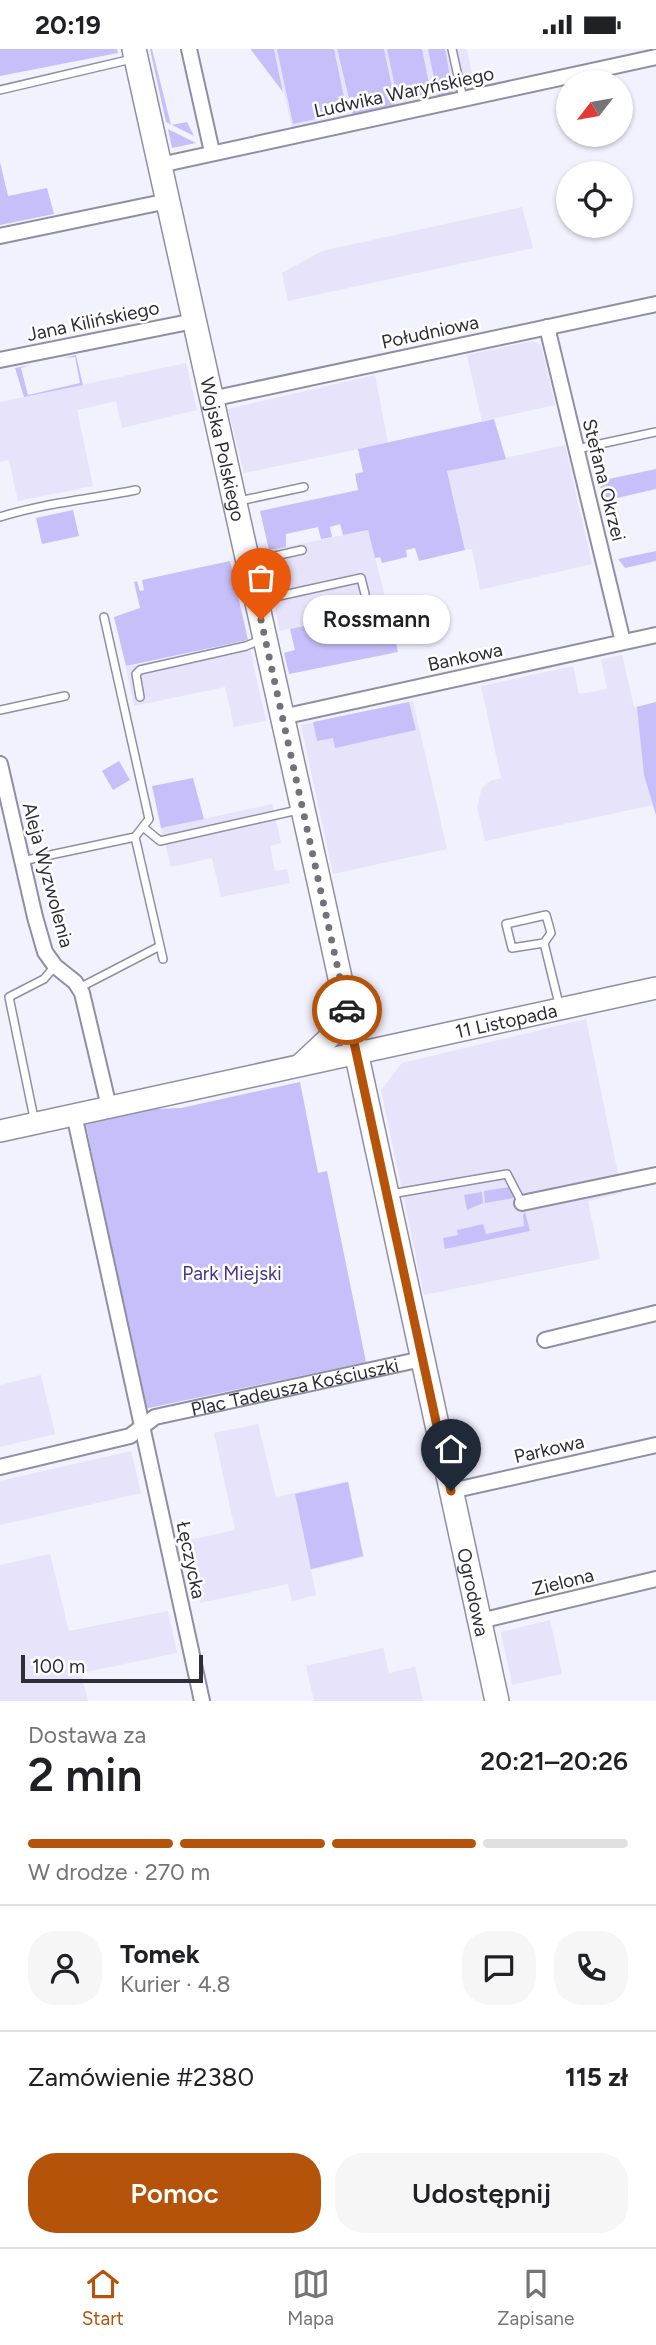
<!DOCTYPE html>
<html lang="pl">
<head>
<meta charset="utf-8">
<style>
  :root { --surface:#fff; --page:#f6f6f6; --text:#202124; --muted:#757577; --line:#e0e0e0; --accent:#b45309 }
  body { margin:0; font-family:Figtree,sans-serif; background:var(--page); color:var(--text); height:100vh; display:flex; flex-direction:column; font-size:26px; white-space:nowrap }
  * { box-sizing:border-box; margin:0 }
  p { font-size:23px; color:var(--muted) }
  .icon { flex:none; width:38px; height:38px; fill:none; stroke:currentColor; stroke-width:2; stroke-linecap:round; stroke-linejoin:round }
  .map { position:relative; height:1652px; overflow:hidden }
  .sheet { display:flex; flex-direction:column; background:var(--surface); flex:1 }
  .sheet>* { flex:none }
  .needle { width:46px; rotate:239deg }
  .fabs { position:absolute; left:556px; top:21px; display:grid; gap:14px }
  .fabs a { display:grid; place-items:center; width:77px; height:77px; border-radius:50%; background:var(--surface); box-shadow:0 2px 5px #0004; font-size:35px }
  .scale { position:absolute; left:21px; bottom:18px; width:182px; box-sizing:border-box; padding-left:7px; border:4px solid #2f2e36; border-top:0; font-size:19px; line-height:24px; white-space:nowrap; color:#2f2e36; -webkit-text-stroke:5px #fff; paint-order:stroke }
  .pin { position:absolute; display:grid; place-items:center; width:60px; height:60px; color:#fff; margin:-72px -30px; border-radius:50% 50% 50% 0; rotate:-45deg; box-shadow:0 0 7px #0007 }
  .pin .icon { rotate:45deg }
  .courier { position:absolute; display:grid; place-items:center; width:70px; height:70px; margin:-35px; border:5px solid #b45309; border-radius:50%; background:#fff; color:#222; box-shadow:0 2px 9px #0007 }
  .bubble { position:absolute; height:49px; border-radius:24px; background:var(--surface); box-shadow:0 2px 5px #0004; font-size:23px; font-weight:600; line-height:49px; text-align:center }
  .overview em { font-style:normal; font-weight:600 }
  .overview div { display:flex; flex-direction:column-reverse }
  .overview { display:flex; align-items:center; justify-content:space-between; height:119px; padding:0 28px }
  h1 { font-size:46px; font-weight:600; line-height:52px }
  .bar { display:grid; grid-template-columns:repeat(4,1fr); gap:10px 7px; align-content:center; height:84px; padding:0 28px }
  .bar i { height:9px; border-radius:5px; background:var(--line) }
  .bar .selected { background:var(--accent) }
  .bar p { grid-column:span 4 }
  .line { display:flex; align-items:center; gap:18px; padding:0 28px; border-top:2px solid var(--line) }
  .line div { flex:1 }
  .round { display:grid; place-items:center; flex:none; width:74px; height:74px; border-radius:28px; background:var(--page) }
  .cta { display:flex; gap:14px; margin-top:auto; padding:14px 28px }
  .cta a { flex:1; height:80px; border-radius:28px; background:var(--accent); color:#fff; font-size:28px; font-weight:600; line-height:80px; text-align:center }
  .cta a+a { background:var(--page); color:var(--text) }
  .status { display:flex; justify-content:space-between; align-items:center; height:49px; padding:0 35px; background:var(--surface); direction:ltr }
  .status svg { height:19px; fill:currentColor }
  .tab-bar { display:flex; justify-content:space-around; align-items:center; height:98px; border-top:2px solid var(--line); background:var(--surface); font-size:19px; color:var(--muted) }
  .tab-bar a { display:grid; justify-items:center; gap:4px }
  .tab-bar .selected { color:var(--accent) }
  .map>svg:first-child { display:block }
  .built { fill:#e6e3fa }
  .green { fill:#c7bffa }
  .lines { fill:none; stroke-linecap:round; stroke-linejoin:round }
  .lane-casing { stroke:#908ea2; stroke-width:10 }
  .street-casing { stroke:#908ea2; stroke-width:18 }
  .secondary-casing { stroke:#908ea2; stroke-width:24 }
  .primary-casing { stroke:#908ea2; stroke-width:26 }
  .lane { stroke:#fff; stroke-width:7 }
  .street { stroke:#fff; stroke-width:14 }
  .secondary { stroke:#fff; stroke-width:21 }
  .primary { stroke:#fff; stroke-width:23 }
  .done { stroke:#73727c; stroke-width:7; stroke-dasharray:0 12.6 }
  .route { stroke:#b45309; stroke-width:9 }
  .labels { text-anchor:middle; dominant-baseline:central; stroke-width:5; stroke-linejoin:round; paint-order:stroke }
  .street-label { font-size:19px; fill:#2f2e36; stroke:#fff }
  .park-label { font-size:19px; fill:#4a3587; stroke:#fff }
</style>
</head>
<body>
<div class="status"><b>20:19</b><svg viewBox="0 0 49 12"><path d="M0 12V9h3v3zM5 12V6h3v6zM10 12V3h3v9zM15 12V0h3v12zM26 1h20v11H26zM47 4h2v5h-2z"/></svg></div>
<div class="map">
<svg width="656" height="1652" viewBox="0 0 656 1652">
  <rect width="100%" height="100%" fill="#f2f1fe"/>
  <path class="built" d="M274,0H337L353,66L292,79Z
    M384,0H467L475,40L396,57Z
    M522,158L533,199L288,252L282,224L322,202Z
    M533,292L541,296L555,356L482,372L467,306Z
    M186,314L197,361L122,379L116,352L77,361L93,437L18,452L9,411L0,413V353Z
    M375,326L388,394L244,424L228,360Z
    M565,396L592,515L480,541L472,500L465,501L447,422Z
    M368,481L388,559L280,582L262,503Z
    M248,591L266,672L234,678L225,638L134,657L126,618Z
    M622,606L634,658L656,653V766L653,756L485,792L477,757L482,739L490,732L501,729L481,637L573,617L579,645L607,640L601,611Z
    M413,652L447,800L333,825L301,676Z
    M272,755L281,794L270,797L275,822L287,820L290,834L221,848L212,809L171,818L161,779Z
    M586,970L622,1144L588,1152L600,1210L424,1246L381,1041L402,1014Z
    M41,1326L55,1385L0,1398V1336Z
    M258,1375L276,1448L348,1432L364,1508L311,1521L316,1546L292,1552L288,1535L200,1554L185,1492L235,1481L214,1384Z
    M131,1402L141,1444L0,1476V1432Z
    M50,1505L69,1582L168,1562L177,1604L81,1624L88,1652H0V1516Z
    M550,1571L562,1625L512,1636L501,1583Z
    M383,1599L389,1624L415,1618L423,1652H314L306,1617Z"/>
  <path class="green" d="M0,0H117L118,4L0,27Z
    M150,0H152L171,76L187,73L194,87L166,73Z
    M251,0H274L283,43L251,1Z
    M277,0H334L347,63L293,75Z
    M337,0H384L396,57L353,66Z
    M387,0H422L431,45L398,52Z
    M428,0H445L453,44L438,48Z
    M168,80L196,94L172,99Z
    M0,113L8,147L47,139L54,165L0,176Z
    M76,306L83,336L24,348L15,319L30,316L21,319L28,346L80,334L75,308L63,309Z
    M494,370L506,410L447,422L465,501L419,512L415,499L406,501L407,508L382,514L380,508L375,509L368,481L343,486L340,475L330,478L332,488L321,490L318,478L286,485V498L269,501L260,462L358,441L355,425L363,423L358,400Z
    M656,420V440L604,452L599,432Z
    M73,461L79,487L42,495L36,469Z
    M656,502V512L625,519L618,510Z
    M230,512L248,591L126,617L114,568L140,559L134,533L137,532L140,542L144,541L142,531Z
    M388,559L398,603L289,625L284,604L295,601L290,580Z
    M409,653L416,681L335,699L333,689L317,692L313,673Z
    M656,653V766L644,726L637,658Z
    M119,712L130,731L113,741L102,722Z
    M193,729L204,770L161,779L152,737Z
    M300,1033L318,1124L327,1122L366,1313L144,1360L85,1071L129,1061L181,1059Z
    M510,1138L514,1149L485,1154L484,1142Z
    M482,1143L483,1154L467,1161L464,1146Z
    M525,1163L530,1182L445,1200L443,1189L458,1186L457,1181L483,1175L486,1185L524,1177L523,1166Z
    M348,1433L363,1507L311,1520L295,1445Z"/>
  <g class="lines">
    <g class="lane-casing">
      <path id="lane" d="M452,0L463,50
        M0,41L132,10
        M577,400L656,383
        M239,452L304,438
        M0,468C44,454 91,450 136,441
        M252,512L302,501
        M261,551L361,529L365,545
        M104,568L149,770L135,788
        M140,648L136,625L140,621L246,597L263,590
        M0,661L65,647
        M143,778L160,792L298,761
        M22,812L135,788L163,910
        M544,894L551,884L546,866L506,875L512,899L544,894L560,959
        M79,939L160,897
        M35,1074L9,948L44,930L55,917
        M391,1145L507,1125L522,1154"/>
    </g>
    <g class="street-casing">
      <g id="street">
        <path d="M189,0L212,103"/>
        <path d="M160,116L656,8"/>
        <path d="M0,187L168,152"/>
        <path d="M547,278L623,593"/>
        <path d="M0,311L194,272"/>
        <path d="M211,350L656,255"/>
        <path d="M282,668L656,586"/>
        <path d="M0,715L35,868L45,903L55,917L75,933L82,944L109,1058"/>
        <path d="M74,1065L202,1652"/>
        <path d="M522,1154L656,1126"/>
        <path d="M545,1291L656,1264"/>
        <path id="s1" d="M0,1418L130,1387L155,1368L422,1310"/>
        <path d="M451,1442L656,1396"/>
        <path d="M480,1572L656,1530"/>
      </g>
    </g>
    <g class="secondary-casing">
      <g id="secondary">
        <path d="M301,1015L332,986L346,959"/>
        <path id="s2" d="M0,1082L656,939"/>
      </g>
    </g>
    <g class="primary-casing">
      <g id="primary">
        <path id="s3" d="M134,0L322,846L497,1652"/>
      </g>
    </g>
    <use href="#lane" class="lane"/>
    <use href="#street" class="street"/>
    <use href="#secondary" class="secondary"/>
    <use href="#primary" class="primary"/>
  </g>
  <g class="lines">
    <path class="done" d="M261,571L347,961"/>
    <path class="route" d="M347,961L451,1442"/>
  </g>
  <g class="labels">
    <g class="street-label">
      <text transform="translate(404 43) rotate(-12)">Ludwika Waryńskiego</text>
      <text transform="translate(93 272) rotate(-12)">Jana Kilińskiego</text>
      <text transform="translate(430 283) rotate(-12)">Południowa</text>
      <text stroke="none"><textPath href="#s3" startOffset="410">Wojska Polskiego</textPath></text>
      <text transform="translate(604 431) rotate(76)">Stefana Okrzei</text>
      <text transform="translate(465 608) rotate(-12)">Bankowa</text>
      <text transform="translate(48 826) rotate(75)">Aleja Wyzwolenia</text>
      <text stroke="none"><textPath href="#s2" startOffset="518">11 Listopada</textPath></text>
      <text stroke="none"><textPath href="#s1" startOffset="308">Plac Tadeusza Kościuszki</textPath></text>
      <text transform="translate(549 1400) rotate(-13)">Parkowa</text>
      <text transform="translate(191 1511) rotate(78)">Łęczycka</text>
      <text transform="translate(563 1533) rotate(-14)">Zielona</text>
      <text stroke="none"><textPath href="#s3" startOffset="1580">Ogrodowa</textPath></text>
    </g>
    <g class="park-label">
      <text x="232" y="1224">Park Miejski</text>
    </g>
  </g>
</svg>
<div class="fabs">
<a><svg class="needle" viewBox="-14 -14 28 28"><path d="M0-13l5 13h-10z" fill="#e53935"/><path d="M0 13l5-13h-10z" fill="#757577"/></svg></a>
<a><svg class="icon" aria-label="locate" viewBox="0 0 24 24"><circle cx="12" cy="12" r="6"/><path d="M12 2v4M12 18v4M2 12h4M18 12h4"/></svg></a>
</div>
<div class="scale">100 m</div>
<div class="pin" style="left:261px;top:571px;background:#ea580c"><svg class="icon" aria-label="bag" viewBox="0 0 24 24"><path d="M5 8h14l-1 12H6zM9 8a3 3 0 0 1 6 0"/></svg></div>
<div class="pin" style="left:451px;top:1442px;background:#1f2937"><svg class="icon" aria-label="home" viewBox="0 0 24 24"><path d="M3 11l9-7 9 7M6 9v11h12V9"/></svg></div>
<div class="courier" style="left:347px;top:961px"><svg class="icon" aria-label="car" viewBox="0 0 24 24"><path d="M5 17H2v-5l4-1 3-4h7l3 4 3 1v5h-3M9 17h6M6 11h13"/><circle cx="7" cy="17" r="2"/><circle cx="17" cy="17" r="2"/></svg></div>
<div class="bubble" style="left:303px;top:546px;width:147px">Rossmann</div>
</div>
<section class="sheet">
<div class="overview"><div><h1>2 min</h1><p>Dostawa za</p></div><em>20:21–20:26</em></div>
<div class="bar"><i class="selected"></i><i class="selected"></i><i class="selected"></i><i></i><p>W drodze · 270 m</p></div>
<div class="line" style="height:126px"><a class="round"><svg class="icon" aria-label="person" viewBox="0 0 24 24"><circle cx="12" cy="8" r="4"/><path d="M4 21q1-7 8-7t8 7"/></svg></a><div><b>Tomek</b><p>Kurier · 4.8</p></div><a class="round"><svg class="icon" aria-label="chat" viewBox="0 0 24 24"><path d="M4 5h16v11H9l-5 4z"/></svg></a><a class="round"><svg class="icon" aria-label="phone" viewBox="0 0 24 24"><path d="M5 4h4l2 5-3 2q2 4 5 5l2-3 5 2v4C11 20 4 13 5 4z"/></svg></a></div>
<div class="line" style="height:91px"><div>Zamówienie #2380</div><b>115 zł</b></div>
<div class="cta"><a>Pomoc</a><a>Udostępnij</a></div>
</section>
<nav class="tab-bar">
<a class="selected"><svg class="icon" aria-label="home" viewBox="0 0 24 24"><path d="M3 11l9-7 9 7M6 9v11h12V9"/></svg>Start</a>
<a><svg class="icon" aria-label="map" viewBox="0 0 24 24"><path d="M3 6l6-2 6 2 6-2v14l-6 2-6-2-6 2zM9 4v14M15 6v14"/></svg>Mapa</a>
<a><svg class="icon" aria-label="saved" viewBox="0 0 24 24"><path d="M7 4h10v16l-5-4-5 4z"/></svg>Zapisane</a>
</nav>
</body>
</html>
